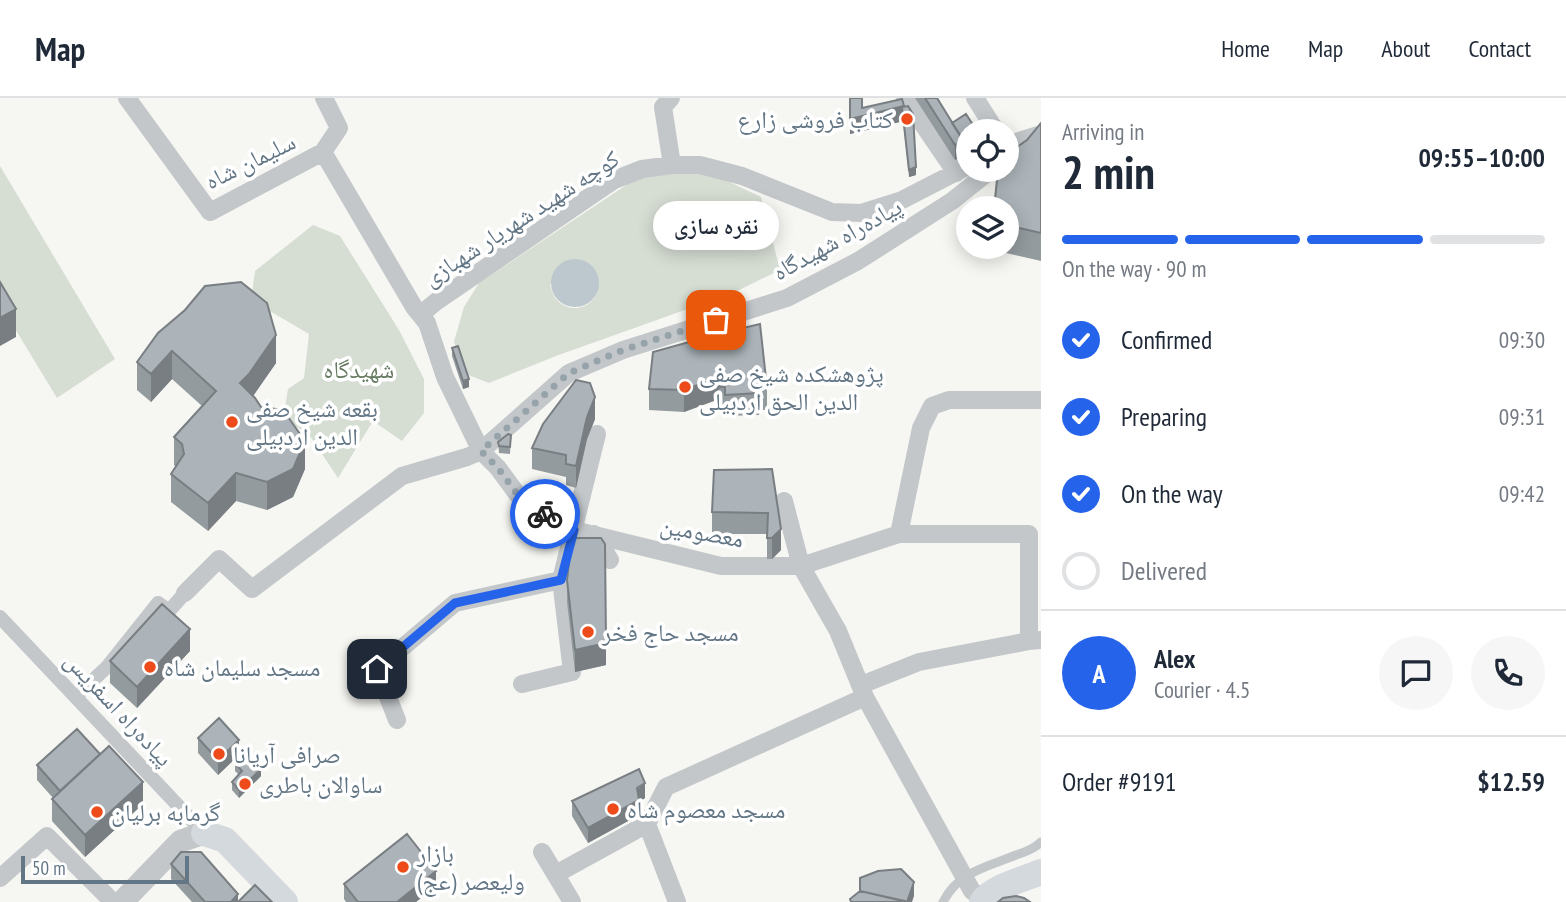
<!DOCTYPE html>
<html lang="en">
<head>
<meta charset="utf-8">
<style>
  :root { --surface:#fff; --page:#f6f6f7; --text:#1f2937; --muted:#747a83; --line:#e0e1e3; --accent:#2563eb }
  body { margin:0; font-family:"PT Sans Narrow","Noto Naskh Arabic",sans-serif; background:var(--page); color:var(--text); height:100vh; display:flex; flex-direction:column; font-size:26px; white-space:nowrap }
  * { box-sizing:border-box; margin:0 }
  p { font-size:23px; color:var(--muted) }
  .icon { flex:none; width:38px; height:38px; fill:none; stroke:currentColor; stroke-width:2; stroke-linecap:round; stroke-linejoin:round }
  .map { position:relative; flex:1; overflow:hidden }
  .side { display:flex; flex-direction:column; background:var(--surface); width:525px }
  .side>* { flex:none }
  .fabs { position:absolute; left:956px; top:21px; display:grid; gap:14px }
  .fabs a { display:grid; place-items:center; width:63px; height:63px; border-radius:50%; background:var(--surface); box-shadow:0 4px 18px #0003; font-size:35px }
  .scale { position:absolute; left:21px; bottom:18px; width:168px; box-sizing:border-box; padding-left:7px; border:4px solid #637685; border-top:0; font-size:19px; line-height:24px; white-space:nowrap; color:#637685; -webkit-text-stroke:5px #fff; paint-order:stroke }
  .pin { position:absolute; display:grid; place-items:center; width:60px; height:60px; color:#fff; margin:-30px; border-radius:14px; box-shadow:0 4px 10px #0006 }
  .courier { position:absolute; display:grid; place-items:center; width:70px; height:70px; margin:-35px; border:5px solid #2563eb; border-radius:50%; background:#fff; color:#222; box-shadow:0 2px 9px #0007 }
  .bubble { position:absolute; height:49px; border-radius:24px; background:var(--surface); box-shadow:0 4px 18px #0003; font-size:23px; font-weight:600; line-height:49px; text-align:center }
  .overview em { font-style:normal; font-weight:600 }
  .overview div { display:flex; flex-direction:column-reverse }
  .overview { display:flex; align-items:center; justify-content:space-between; height:119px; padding:0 21px }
  h1 { font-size:46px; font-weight:600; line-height:52px }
  .bar { display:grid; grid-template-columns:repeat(4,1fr); gap:10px 7px; align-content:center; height:84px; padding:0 21px }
  .bar i { height:9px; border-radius:5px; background:var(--line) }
  .bar .on { background:var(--accent) }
  .bar p { grid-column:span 4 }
  .line { display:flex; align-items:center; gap:18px; padding:0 21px; border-top:2px solid var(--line) }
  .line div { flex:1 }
  .round { display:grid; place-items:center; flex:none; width:74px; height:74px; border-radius:37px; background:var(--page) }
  ol { padding:0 21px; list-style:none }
  li { display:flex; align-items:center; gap:21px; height:77px }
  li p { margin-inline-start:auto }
  li .icon { padding:7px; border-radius:50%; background:var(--accent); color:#fff; stroke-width:4 }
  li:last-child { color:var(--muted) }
  li i { width:38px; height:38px; border:4px solid var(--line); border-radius:50% }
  header { display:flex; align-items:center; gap:42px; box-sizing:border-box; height:98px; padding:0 35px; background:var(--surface); border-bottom:2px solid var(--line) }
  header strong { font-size:33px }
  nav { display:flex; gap:38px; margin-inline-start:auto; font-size:24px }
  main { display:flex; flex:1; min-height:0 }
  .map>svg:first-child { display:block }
  .green { fill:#d6ddd3; fill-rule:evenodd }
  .water { fill:#bcc8cd }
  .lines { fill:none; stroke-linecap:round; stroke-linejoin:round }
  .service { stroke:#c3c7ca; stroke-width:9 }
  .pedestrian { stroke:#c3c7ca; stroke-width:14 }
  .minor { stroke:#c3c7ca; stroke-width:18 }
  .tertiary { stroke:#c3c7ca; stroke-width:23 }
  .secondary { stroke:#d4d9dd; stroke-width:26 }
  .wall { fill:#949b9f }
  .shaded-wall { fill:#787e82 }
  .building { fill:#acb4b9; stroke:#787e82; stroke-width:2 }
  .done { stroke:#96a3ab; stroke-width:7; stroke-dasharray:0 12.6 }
  .route { stroke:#2563eb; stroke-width:9 }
  .poi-dot { fill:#ed4b1a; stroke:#fff; stroke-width:2.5 }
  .labels { text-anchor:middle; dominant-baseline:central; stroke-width:7; stroke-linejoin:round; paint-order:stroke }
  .poi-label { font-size:24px; fill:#637685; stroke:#fff; text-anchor:start }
  .street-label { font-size:24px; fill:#637685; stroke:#fff }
  .park-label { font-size:24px; fill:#677b62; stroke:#fff }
</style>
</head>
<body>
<header>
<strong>Map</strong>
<nav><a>Home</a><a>Map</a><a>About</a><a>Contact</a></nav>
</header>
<main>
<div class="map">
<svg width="1041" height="804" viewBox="0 0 1041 804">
  <rect width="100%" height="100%" fill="#f6f6f2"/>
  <path class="green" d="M0,68L115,261L57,300L0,206Z
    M693,73L721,80L761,99L780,172L735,194L556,258L489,285L466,276L454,244L464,209L479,185L637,80ZM597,176C607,214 556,224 550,186Z
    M313,127L340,138L399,232L424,281V315L402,343L373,323L338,380L308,335L283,322L288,291L304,280L309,236L251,202L255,173Z"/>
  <path class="water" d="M551 185a24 24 0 1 1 48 0a24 24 0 1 1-48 0Z"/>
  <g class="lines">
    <path class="service" d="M943,804C959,773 987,769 1016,757C1026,754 1034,751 1041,744"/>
    <path class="pedestrian" d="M1006,45L1038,35H1041
      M0,519L204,735
      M76,598L107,569L158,505L169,513L185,495"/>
    <path class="minor" d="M127,0L210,114L323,54L339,30L324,0
      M671,0L663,9L672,67
      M905,0L956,75
      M975,0L996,33
      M323,54L414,209L427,225L445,279L481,353L498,370L523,404L574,432L721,468H801L838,533L865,599L972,793L979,797L986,798
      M421,216L437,203L614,82L642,71L672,67H700L742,78L832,114L861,115L902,102L968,68
      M784,403L801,468L899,436L921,330L932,308L949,302H1041
      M594,436L610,462
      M899,436H1029V543
      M185,495L219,461L252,491L402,378L467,359L481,353L569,275L623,252L787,200L858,163L952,103L991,72
      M522,586L572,574L561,482L597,336
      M861,587L919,564L1029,543L1041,542
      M397,622L377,571L455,505L561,482
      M542,754L572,804
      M556,776L647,726
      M0,780L47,738L113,804
      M677,804L647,726L666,689L865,599"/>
    <path class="tertiary" d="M122,804L181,743L204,735"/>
    <path class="secondary" d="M204,735L225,742L285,804
      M982,804C993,788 1023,782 1041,774"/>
  </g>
  <path class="wall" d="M850,0L862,10L902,1L916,77L909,79L903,23L850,36Z
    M915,0H937L952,25L968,33V54L955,62Z
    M1041,25V163L993,152V149H1006V110L1027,42Z
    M158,235L276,265L253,298L305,371L293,399L267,412L236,403L208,433L171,404V376L176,369L174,367V339L202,308L172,281L151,304L137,292V264Z
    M452,250L469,289L463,291L452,258Z
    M653,254L767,290V312H760L759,317L725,318V311H719V301L684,314L649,312V291Z
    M595,321L587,341L576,390L566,387V379L532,371V350Z
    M511,337L510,356L499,355L498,344Z
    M772,371L781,452L772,461H767V436H712V414Z
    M567,482L606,567L575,574L567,504Z
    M190,553L137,610L110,585V563Z
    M198,640L239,657L218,677L198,655Z
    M235,665L261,678L239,700L232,692V684L239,677L235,673Z
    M37,667L143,706L85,759L52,723V701L53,700L37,682Z
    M645,700L639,704V717L588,745L572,718V703Z
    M171,766L238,804H192L171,781Z
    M344,786L436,788L416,804H346L344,801Z"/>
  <path class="shaded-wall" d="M904,8V23L850,36V21Z
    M963,42V57L955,62V47Z
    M968,47V54L963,57V50Z
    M916,69V77L909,79V72Z
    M16,211V239L0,248V220Z
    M276,237V265L249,304L240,285Z
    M172,253V281L151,304V276Z
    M720,279L719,301L684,314V292Z
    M469,281V289L463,291V283Z
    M595,299V321L587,341L576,390V368L587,319Z
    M305,343V371L293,399L267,412V384Z
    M236,375V403L208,433V405Z
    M781,431V452L772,461V440Z
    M190,531V553L137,610V589Z
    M606,545V567L575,574V552Z
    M239,642V657L218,677V662Z
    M261,671V678L239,700V692Z
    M143,684V706L85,759V737Z
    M645,685V700L639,704V717L588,745V730Z
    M436,773V788L416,804H397Z
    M914,784V798L912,804H907Z
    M238,796V804H231Z"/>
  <path class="building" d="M850,0H862V10L902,1L904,8L850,21Z
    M925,0H937L963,42L955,47Z
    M908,8L913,16L916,69L909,72L902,9Z
    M966,16L977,33H968V47L963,50V42L952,25Z
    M1041,25V135L1006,127V110H994L997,82L1001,72H1006L1007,56L1027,42Z
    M0,184L16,211L0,220Z
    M241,184L267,205L276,237L249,276L240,285L255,300L261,309L283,312L305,343L293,371L267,384L236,375L208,405L171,376L184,356L182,346L174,339L216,293L172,253L151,276L137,264L158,235L185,212L205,188Z
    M760,226L767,290H760L759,295L725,297V289H719L720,279L684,292L649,291L653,254L718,236Z
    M458,248L469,281L463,283L452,250Z
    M576,282L590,285L595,299L587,319L576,368L566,366V357L532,350L543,326Z
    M508,336L511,337L510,349L499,348L498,344Z
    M772,371L781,431L772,440H767L768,415L712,414L714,372Z
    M572,440H601L605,446L606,545L575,552L567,482Z
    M162,506L190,531L137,589L110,563Z
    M219,620L239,642L218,662L198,640Z
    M77,631L100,656L60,693L37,667Z
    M109,648L143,684L85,737L52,701Z
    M245,656L261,671L239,692L232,684L242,673L235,665Z
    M639,671L645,685L637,690L639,702L588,730L572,703Z
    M407,736L436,773L397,804H358L344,786Z
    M181,754H201L238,796L231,804H205L171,766Z
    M901,771L914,784L907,804L860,793V780L878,773Z
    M255,787L272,804H238Z
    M860,793L905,803V804H851L850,801Z
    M1016,798L1024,800L1030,804H998L1003,800Z"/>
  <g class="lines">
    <path class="done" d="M545,416L523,404L498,370L481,353L569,275L623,252L716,222"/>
    <path class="route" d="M377,571L455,505L561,482L574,432L545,416"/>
  </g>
  <g class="poi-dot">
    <circle cx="907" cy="21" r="7"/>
    <circle cx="685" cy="289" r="7"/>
    <circle cx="232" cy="324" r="7"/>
    <circle cx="588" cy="534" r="7"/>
    <circle cx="150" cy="569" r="7"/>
    <circle cx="219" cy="656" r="7"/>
    <circle cx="245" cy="686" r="7"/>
    <circle cx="613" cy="711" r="7"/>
    <circle cx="97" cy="714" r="7"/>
    <circle cx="403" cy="769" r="7"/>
  </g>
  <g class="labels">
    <g class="poi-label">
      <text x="893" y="21" text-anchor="end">کتاب فروشی زارع</text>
      <text x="699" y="275">پژوهشکده شیخ صفی<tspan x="699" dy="28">الدین الحق اردبیلی</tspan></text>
      <text x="246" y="310">بقعه شیخ صفی<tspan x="246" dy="28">الدین اردبیلی</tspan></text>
      <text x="602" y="534">مسجد حاج فخر</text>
      <text x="164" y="569">مسجد سلیمان شاه</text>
      <text x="233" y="656">صرافی آریانا</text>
      <text x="259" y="686">ساوالان باطری</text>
      <text x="627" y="711">مسجد معصوم شاه</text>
      <text x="111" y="714">گرمابه برلیان</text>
      <text x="417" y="755">بازار<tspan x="417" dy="28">ولیعصر (عج)</tspan></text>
    </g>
    <g class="street-label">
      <text transform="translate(250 63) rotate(-26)">سلیمان شاه</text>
      <text transform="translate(521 120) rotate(-33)">کوچه شهید شهریار شهبازی</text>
      <text transform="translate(837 141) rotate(-29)">پیاده‌راه شهیدگاه</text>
      <text transform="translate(702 434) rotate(10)">معصومین</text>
      <text transform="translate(119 611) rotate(47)">پیاده‌راه اسفریس</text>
    </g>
    <g class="park-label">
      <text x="359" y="271">شهیدگاه</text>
    </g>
  </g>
</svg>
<div class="fabs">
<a><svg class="icon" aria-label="locate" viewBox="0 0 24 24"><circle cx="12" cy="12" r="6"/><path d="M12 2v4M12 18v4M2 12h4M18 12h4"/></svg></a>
<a><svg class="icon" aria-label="layers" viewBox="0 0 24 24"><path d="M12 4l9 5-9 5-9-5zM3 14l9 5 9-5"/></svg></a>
</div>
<div class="scale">50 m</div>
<div class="pin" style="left:716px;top:222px;background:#ea580c"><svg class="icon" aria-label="bag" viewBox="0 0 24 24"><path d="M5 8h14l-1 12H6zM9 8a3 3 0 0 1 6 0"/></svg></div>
<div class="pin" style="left:377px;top:571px;background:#1f2937"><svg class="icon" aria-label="home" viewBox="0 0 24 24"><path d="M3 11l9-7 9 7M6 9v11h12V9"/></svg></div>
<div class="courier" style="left:545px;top:416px"><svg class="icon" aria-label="bike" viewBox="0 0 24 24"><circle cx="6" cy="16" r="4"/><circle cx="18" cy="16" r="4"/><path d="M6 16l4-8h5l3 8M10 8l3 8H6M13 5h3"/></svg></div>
<div class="bubble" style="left:653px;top:103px;width:126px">نقره سازی</div>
</div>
<section class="side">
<div class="overview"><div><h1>2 min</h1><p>Arriving in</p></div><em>09:55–10:00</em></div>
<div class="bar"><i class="on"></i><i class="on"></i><i class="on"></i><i></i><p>On the way · 90 m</p></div>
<ol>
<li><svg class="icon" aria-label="check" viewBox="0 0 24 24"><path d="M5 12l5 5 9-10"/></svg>Confirmed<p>09:30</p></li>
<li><svg class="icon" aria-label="check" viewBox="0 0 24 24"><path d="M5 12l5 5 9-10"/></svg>Preparing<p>09:31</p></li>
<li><svg class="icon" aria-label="check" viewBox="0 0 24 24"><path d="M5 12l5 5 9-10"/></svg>On the way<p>09:42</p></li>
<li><i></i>Delivered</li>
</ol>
<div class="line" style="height:126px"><b class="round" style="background:var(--accent);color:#fff">A</b><div><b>Alex</b><p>Courier · 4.5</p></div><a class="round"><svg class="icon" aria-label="chat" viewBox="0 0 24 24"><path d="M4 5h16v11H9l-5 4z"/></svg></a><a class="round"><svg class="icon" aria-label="phone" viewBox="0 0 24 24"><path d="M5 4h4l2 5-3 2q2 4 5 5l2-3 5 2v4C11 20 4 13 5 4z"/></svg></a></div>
<div class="line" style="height:91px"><div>Order #9191</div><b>$12.59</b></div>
</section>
</main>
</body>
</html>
